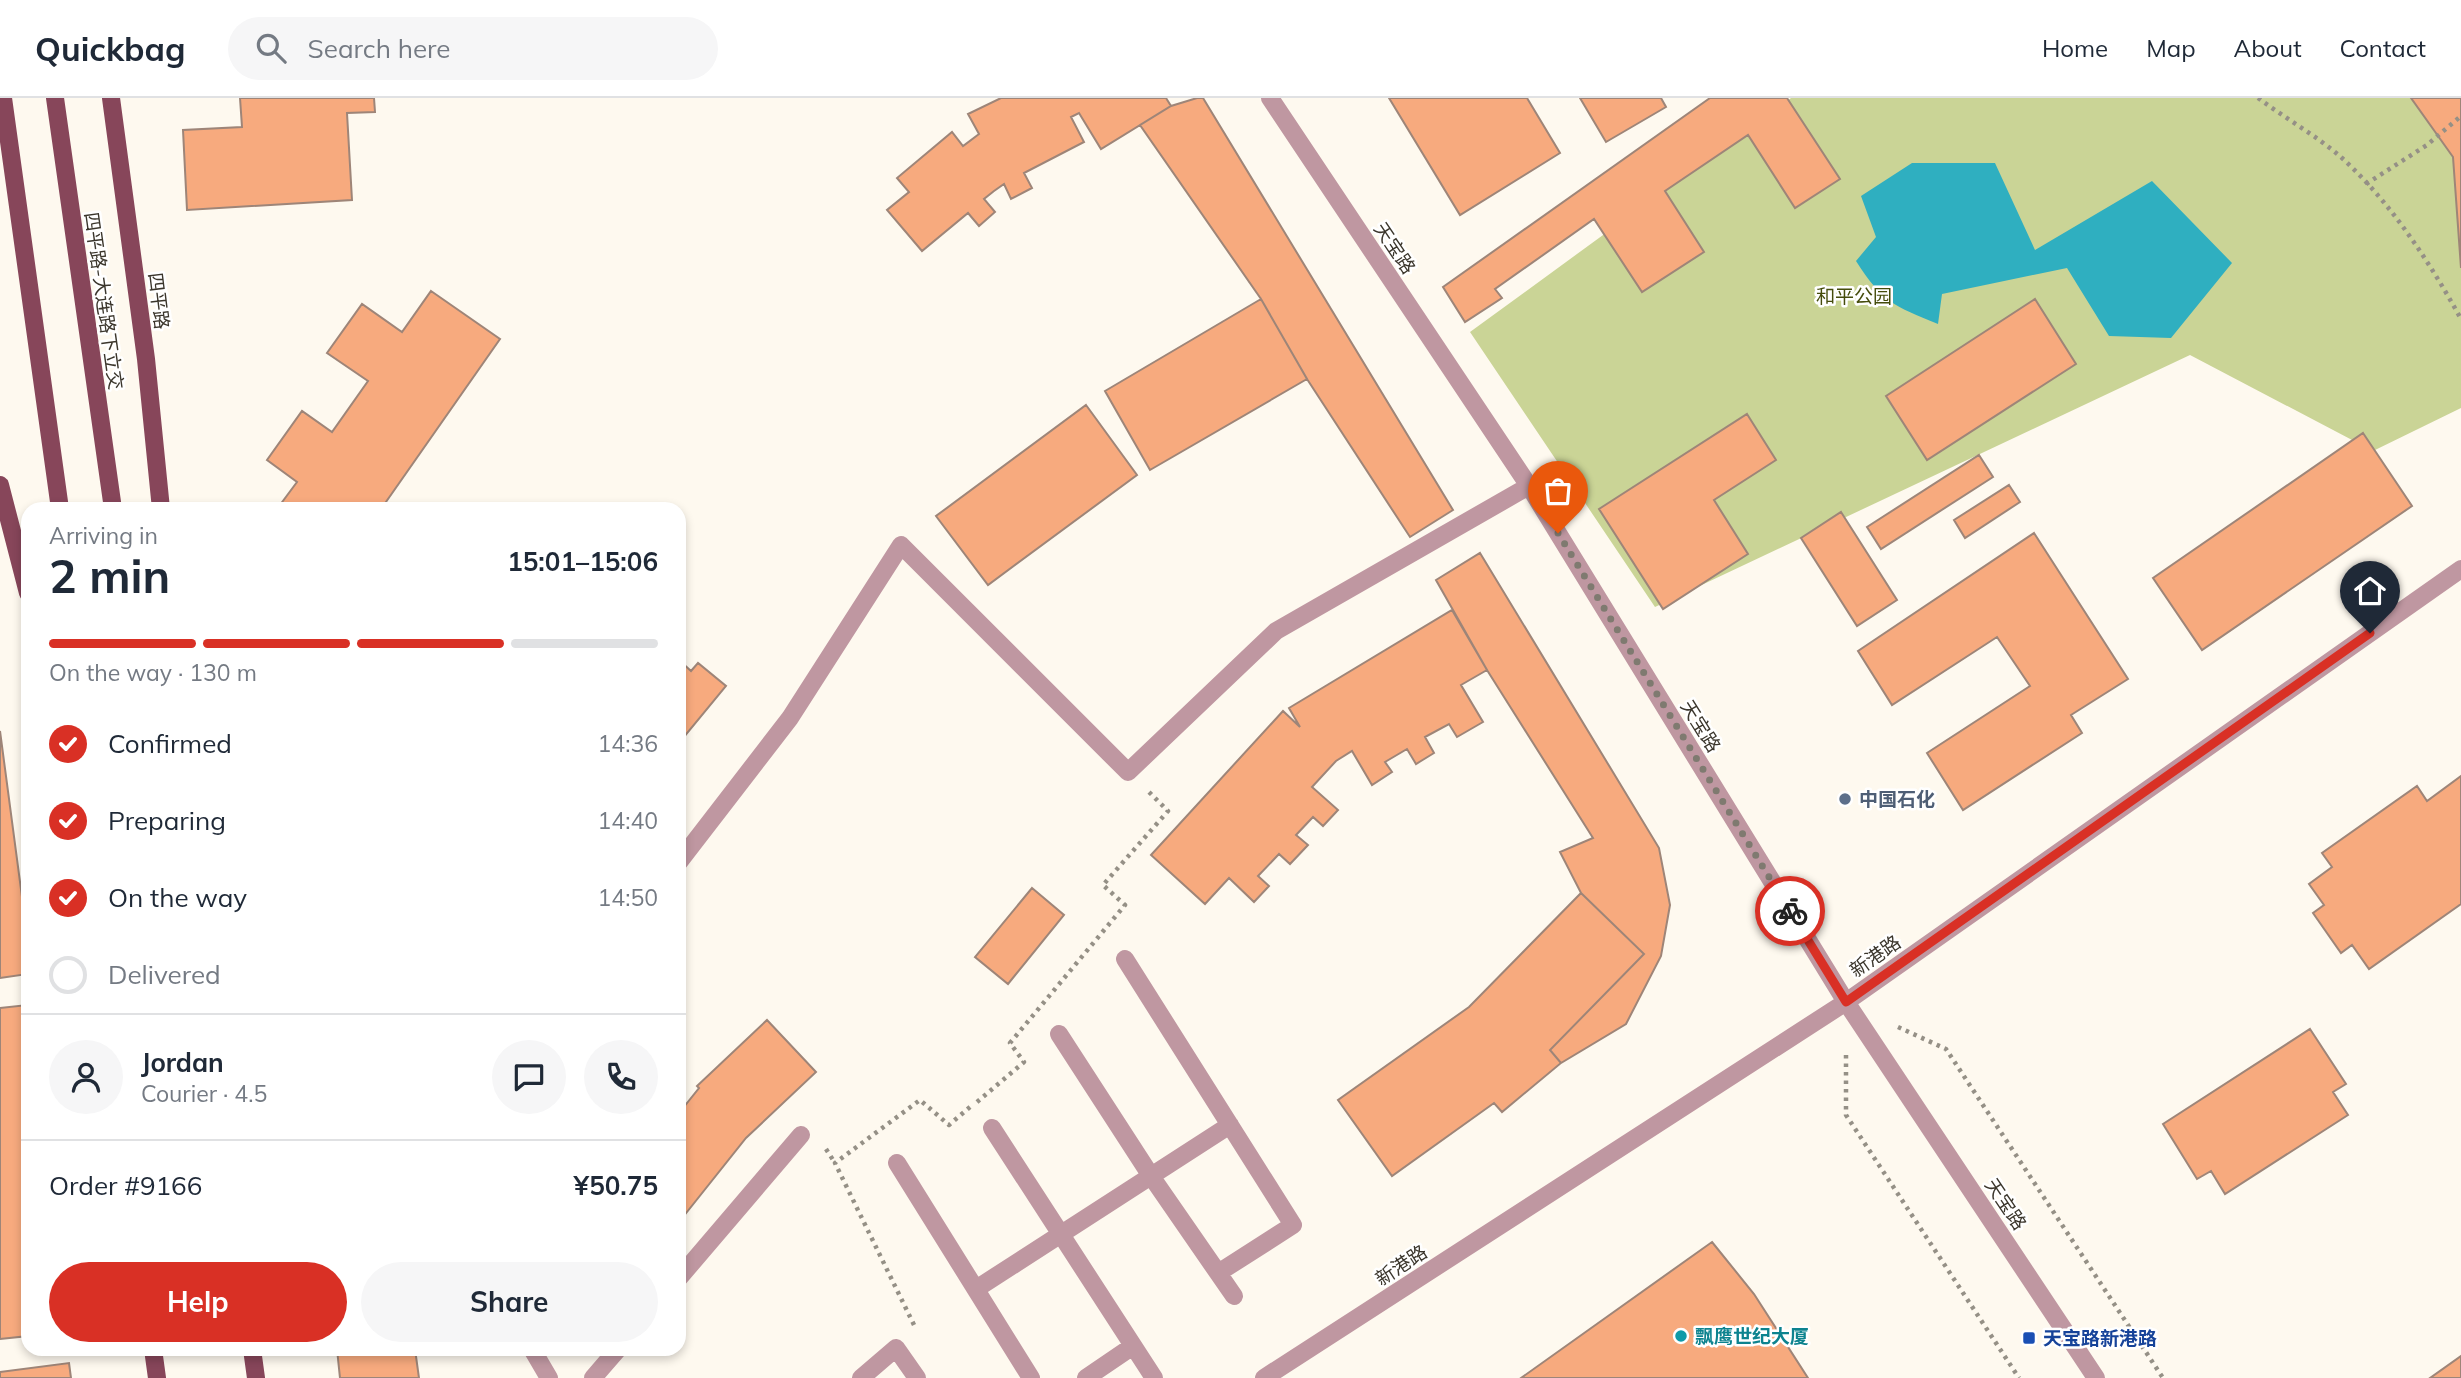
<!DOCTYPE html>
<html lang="en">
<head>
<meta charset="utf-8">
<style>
  :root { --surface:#fff; --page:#f6f6f7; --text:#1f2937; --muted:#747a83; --line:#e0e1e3; --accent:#d93025 }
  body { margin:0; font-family:Mulish,"Noto Sans SC",sans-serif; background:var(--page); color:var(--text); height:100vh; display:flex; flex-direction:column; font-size:26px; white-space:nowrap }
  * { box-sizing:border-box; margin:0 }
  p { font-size:23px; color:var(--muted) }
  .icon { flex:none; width:38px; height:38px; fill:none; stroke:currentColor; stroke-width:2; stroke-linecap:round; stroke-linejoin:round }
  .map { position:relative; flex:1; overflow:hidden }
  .side { position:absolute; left:21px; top:404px; width:665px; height:854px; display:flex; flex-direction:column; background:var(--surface); border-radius:21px; box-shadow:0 4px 10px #0003 }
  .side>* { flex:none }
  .pin { position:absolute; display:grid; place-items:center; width:60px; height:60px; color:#fff; margin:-72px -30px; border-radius:50% 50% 50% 0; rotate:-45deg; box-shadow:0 0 7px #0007 }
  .pin .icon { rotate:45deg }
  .courier { position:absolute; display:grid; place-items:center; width:70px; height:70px; margin:-35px; border:5px solid #d93025; border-radius:50%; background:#fff; color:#222; box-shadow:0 2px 9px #0007 }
  .head em { font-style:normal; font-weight:700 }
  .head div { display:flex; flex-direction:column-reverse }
  .head { display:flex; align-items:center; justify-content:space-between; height:119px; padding:0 28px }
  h1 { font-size:46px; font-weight:700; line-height:52px }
  .bar { display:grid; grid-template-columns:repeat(4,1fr); gap:10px 7px; align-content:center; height:84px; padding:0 28px }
  .bar i { height:9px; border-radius:5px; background:var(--line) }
  .bar .active { background:var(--accent) }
  .bar p { grid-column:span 4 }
  .line { display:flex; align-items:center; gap:18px; padding:0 28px; border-top:2px solid var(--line) }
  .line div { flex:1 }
  .round { display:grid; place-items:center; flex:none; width:74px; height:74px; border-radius:37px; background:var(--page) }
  ol { padding:0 28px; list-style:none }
  li { display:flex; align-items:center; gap:21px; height:77px }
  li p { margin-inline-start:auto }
  li .icon { padding:7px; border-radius:50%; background:var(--accent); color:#fff; stroke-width:4 }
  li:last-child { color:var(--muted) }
  li i { width:38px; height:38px; border:4px solid var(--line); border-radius:50% }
  .action { display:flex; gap:14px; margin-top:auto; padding:14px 28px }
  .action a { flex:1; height:80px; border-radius:42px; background:var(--accent); color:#fff; font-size:28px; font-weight:700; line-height:80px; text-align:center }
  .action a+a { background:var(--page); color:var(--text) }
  header { display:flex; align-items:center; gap:42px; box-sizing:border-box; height:98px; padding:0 35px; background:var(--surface); border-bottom:2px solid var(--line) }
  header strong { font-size:33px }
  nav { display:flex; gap:38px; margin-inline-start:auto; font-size:24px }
  .search { width:490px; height:63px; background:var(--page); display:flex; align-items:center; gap:18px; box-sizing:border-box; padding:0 24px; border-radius:38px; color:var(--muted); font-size:26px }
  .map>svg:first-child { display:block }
  .green { fill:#cad496 }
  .water { fill:#2fafc0 }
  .building { fill:#f7aa7e; stroke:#9e8578; stroke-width:2 }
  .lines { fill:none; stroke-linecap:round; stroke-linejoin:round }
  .path { stroke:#959086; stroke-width:4.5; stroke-dasharray:3.5 5; stroke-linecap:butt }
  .minor { stroke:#bf97a1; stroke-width:18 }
  .major { stroke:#87465a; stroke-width:18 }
  .done { stroke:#7f7a70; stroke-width:7; stroke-dasharray:0 12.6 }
  .route { stroke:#d93025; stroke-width:9 }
  .service-dot { fill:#5c6f8a; stroke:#fff; stroke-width:2.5 }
  .culture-dot { fill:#0f9aa8; stroke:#fff; stroke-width:2.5 }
  .transit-dot { fill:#1a4fb4; stroke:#fff; stroke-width:2.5 }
  .labels { text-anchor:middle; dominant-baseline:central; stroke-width:5; stroke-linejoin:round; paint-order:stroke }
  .street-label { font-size:19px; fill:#3b362c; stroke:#fff }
  .park-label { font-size:19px; fill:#454c0c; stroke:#fff }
  .service-label { font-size:19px; font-weight:bold; fill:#4e5e75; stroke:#fff; text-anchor:start }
  .culture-label { font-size:19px; font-weight:bold; fill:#0d838f; stroke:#fff; text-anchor:start }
  .transit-label { font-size:19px; font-weight:bold; fill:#164399; stroke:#fff; text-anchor:start }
</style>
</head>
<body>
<header>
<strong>Quickbag</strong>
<div class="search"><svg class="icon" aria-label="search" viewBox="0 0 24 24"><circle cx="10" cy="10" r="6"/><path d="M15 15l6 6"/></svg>Search here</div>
<nav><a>Home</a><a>Map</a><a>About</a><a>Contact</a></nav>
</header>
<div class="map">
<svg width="2461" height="1280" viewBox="0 0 2461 1280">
  <rect width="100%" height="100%" fill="#fef9ef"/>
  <path class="green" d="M1791,0H2461V310L2373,353L2190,257L1655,509L1470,234Z"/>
  <path class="water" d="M1912,65H1995L2035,152L2152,83L2232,165L2171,240L2109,238L2067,170L1942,196L1938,226C1894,208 1882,204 1856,163L1876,139L1861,98Z"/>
  <path class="building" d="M240,0H374L375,14L347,15L352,102L187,112L183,32L242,29Z
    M1001,0H1166L1171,8L1101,51L1079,15L1071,19L1084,44L1024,75L1032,90L1011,101L1004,86L994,93L984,101L995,114L979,128L968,115L922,153L887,112L909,94L897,80L952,34L963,48L979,36L968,16Z
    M1197,0H1203L1453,412L1410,439L1307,281L1261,201L1140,27L1171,8Z
    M1389,0H1527L1560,55L1460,117Z
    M1580,0H1661L1666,9L1606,44Z
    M1710,0H1787L1840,81L1795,110L1748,37L1665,93L1704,154L1642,194L1594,121L1495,191L1502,200L1465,224L1443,189Z
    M2411,0H2461V170L2453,59Z
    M431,193L500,241L381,411H277L297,384L267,362L302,313L332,334L368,283L327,255L362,206L402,234Z
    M1261,201L1307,281L1150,372L1105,293Z
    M2035,201L2076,266L1927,362L1886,298Z
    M1086,307L1137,377L988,487L936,418Z
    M1747,316L1776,362L1714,402L1748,456L1663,511L1599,411Z
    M2363,335L2412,408L2202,552L2153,480Z
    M1979,357L1993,379L1881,451L1867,429Z
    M2009,387L2020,404L1965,440L1954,422Z
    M1841,414L1897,502L1857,528L1801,440Z
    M2034,435L2128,581L2071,617L2082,635L1963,712L1927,655L2030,588L1997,539L1892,607L1858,553Z
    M1480,455L1659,750L1670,807L1661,858L1626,926L1561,965L1550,952L1644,856L1581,795L1560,754L1593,740L1487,572L1436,482Z
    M1452,512L1487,572L1461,587L1483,624L1457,639L1449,626L1425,639L1434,655L1416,666L1407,651L1385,664L1392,674L1372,687L1352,653L1336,663L1312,689L1338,712L1323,728L1313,719L1296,737L1308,747L1290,766L1279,756L1258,778L1269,788L1254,804L1229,780L1205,806L1151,757L1283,613L1300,629L1289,610Z
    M679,562L691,573L698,565L726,588L679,645Z
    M0,633L28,844V876L0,880Z
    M2461,678V806L2369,871L2352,847L2341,855L2313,815L2324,807L2309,786L2332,769L2322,755L2417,688L2427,703Z
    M1032,790L1064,817L1008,886L975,859Z
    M1581,795L1644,856L1550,952L1561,965L1502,1014L1494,1005L1392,1078L1338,1002L1469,909Z
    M27,907L28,1238L0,1241V910Z
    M767,922L816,974L746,1040L679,1124V1015L699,990L697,988Z
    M2310,931L2346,986L2333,994L2348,1017L2225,1096L2211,1073L2197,1081L2163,1026Z
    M1712,1144L1754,1196L1808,1280H1521Z
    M337,1251H415L419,1280H340Z
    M2461,1258V1280H2430Z
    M69,1265L71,1280H0V1274Z"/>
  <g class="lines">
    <path class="path" d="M2258,0C2285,20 2317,38 2342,60C2391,105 2429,163 2461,221
      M2366,86L2427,47L2461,18
      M1898,929L1946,951L2163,1280
      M1846,957V1017L2019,1280
      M977,1004L1024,964L1010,945L1125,807L1103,787L1168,713L1148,693
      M826,1051L835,1065
      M914,1227L835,1065L920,1002L949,1027L970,1009"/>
    <path class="minor" d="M1270,0L1529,388L1846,904L2096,1280
      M679,764L790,620L901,447L1128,674L1276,533L1529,388
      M1125,861L1293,1127L1218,1175
      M1230,1027L1151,1078L1234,1198
      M992,1030L1154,1280
      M897,1065L1031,1280
      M679,1180L801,1037
      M976,1191L1151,1078L1059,936
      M532,1251L549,1280
      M593,1280L618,1251
      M861,1280L896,1250L917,1280
      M1086,1280L1133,1248
      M1264,1280L1846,904L2461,471"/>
    <path class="major" d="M3,0L60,411
      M55,0L113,411
      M111,0L146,261L161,411
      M0,387L28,495
      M153,1251L157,1280
      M252,1251L256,1280"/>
  </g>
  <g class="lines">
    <path class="done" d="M1558,435L1790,813"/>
    <path class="route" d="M1790,813L1846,904L2370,535"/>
  </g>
  <circle class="service-dot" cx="1845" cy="701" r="7"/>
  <circle class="culture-dot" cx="1681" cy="1238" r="7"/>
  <rect class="transit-dot" x="2022" y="1233" width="14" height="14" rx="3.5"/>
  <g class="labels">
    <g class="street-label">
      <text transform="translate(1395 150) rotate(56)">天宝路</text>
      <text transform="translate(104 203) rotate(82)">四平路-大连路下立交</text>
      <text transform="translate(159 203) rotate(83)">四平路</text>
      <text transform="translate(1701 628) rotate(58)">天宝路</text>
      <text transform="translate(1875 858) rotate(-35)">新港路</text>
      <text transform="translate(2006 1106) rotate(56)">天宝路</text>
      <text transform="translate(1401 1167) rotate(-33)">新港路</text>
    </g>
    <g class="park-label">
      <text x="1854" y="198">和平公园</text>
    </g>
    <g class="service-label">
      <text x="1859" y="701">中国石化</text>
    </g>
    <g class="culture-label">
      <text x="1695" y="1238">飘鹰世纪大厦</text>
    </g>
    <g class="transit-label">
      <text x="2043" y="1240">天宝路新港路</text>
    </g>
  </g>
</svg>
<div class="pin" style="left:1558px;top:435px;background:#ea580c"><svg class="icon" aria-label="bag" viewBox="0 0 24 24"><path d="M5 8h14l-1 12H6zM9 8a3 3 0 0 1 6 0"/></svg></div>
<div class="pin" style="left:2370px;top:535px;background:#1f2937"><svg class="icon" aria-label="home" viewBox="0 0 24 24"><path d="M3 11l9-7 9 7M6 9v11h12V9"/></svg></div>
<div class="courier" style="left:1790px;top:813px"><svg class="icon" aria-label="bike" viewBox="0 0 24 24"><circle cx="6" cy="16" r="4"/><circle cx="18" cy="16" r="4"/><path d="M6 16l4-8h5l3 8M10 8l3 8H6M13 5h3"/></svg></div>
<section class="side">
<div class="head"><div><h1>2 min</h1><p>Arriving in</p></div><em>15:01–15:06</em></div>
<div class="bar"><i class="active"></i><i class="active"></i><i class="active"></i><i></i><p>On the way · 130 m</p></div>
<ol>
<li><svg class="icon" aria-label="check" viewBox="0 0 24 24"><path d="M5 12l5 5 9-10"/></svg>Confirmed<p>14:36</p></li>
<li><svg class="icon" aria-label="check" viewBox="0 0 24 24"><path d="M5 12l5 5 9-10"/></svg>Preparing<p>14:40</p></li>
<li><svg class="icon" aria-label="check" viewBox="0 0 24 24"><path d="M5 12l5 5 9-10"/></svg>On the way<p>14:50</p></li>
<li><i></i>Delivered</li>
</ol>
<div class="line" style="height:126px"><a class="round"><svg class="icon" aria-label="person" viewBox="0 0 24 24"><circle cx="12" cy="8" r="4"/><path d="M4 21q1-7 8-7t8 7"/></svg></a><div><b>Jordan</b><p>Courier · 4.5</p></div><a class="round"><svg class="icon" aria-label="chat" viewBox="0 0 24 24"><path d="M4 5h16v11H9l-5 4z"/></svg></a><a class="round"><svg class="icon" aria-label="phone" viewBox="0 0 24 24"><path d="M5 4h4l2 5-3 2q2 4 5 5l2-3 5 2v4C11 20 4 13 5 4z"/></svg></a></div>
<div class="line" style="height:91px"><div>Order #9166</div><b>¥50.75</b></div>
<div class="action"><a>Help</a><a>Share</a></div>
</section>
</div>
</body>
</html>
